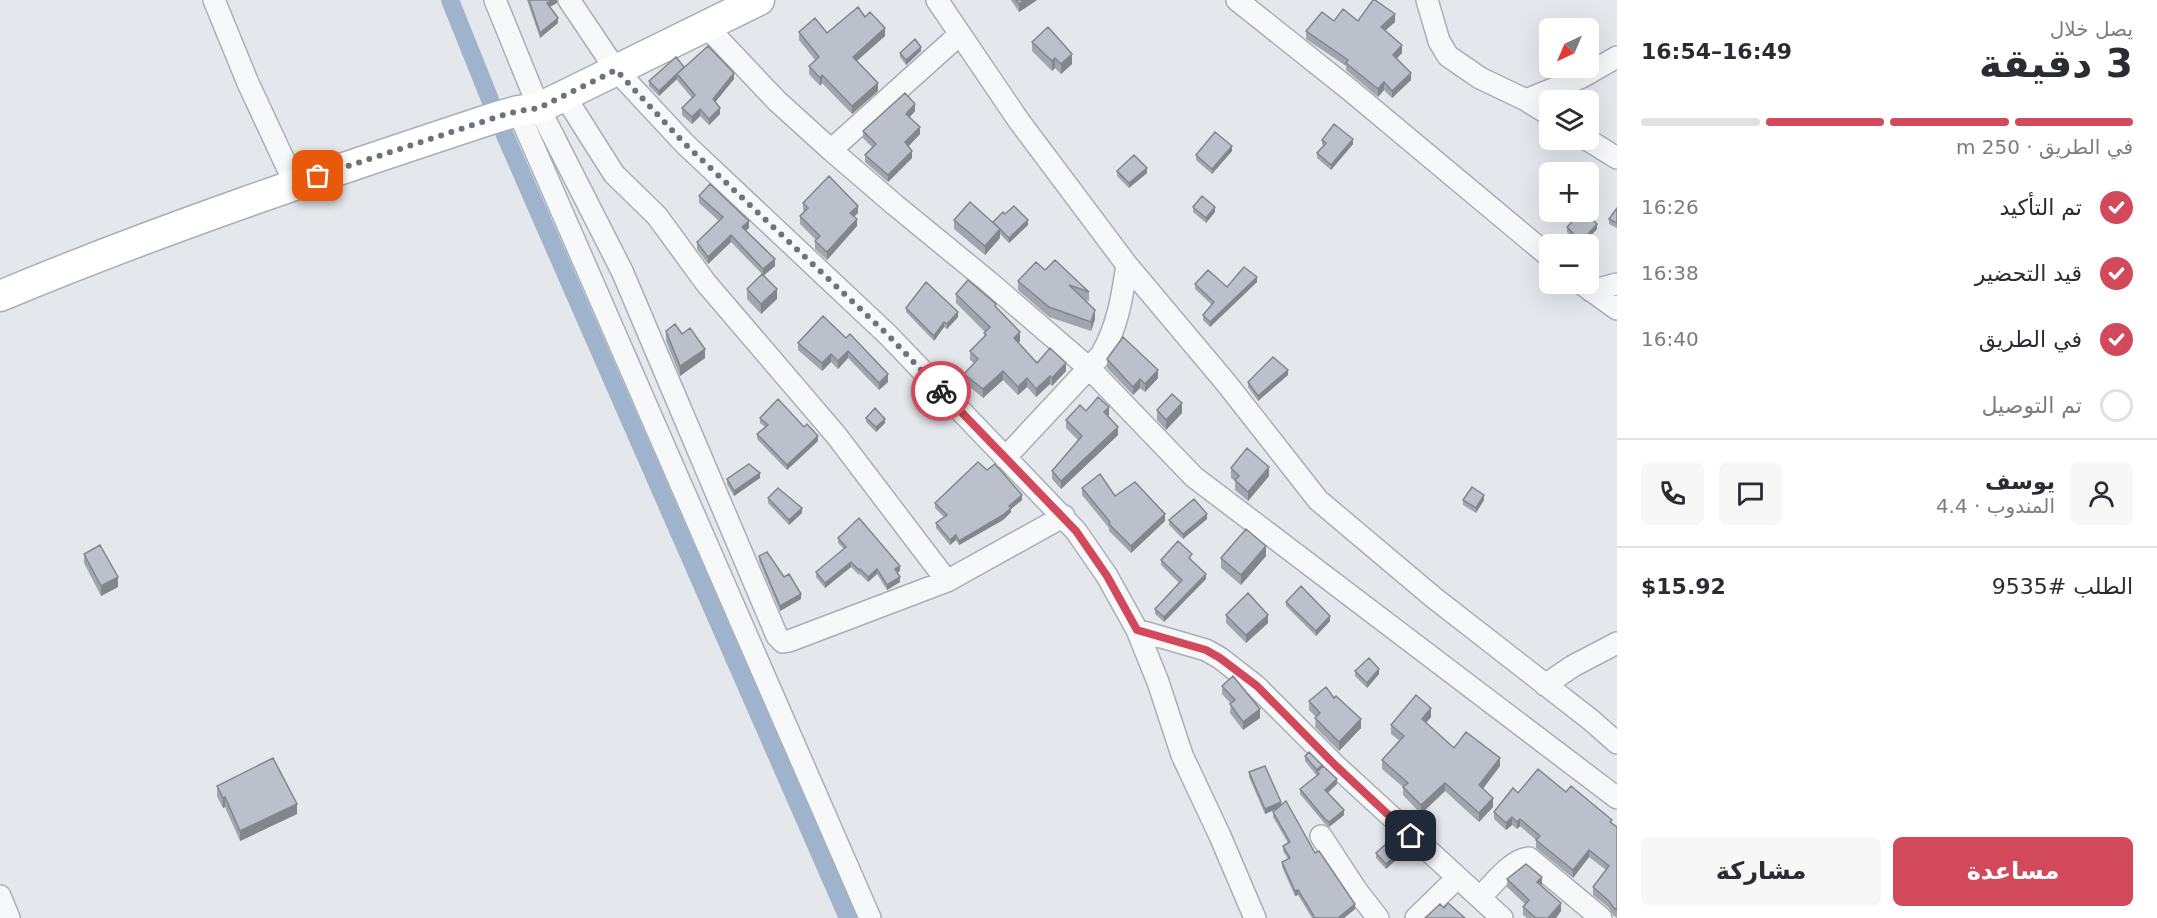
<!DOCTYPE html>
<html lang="ar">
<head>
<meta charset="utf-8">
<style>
  :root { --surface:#fff; --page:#f7f7f7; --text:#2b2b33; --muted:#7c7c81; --line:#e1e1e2; --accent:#d1495b }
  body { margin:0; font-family:"DejaVu Sans","Noto Sans Arabic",sans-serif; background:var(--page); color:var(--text); direction:rtl; height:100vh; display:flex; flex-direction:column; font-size:22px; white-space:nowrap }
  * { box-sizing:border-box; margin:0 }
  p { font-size:20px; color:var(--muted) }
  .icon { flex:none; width:33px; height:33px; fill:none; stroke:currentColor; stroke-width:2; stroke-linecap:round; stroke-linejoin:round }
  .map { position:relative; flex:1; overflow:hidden; direction:ltr }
  .details { display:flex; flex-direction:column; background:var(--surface); width:540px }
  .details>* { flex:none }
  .needle { width:39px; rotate:224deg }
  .buttons { position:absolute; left:1539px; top:18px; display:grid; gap:12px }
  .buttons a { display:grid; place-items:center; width:60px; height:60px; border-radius:9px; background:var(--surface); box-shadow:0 6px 24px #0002; font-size:30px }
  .pin { position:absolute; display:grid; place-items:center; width:51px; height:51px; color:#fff; margin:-26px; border-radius:12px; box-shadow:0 3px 9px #0006 }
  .courier { position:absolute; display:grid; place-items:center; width:60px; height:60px; margin:-30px; border:4px solid #d1495b; border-radius:50%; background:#fff; color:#222; box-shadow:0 2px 8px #0007 }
  .overview em { font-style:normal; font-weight:800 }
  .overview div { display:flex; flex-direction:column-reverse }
  .overview { display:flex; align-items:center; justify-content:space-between; height:102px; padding:0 24px }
  h1 { font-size:39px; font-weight:800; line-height:45px }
  .bar { display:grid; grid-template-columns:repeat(4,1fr); gap:9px 6px; align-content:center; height:72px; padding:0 24px }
  .bar i { height:8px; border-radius:4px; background:var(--line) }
  .bar .on { background:var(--accent) }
  .bar p { grid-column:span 4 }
  .line { display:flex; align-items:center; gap:15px; padding:0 24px; border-top:2px solid var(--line) }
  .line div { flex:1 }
  .round { display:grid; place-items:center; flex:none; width:63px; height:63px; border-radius:9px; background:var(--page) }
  ol { padding:0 24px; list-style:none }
  li { display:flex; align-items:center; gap:18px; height:66px }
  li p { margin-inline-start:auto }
  li .icon { padding:6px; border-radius:50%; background:var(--accent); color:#fff; stroke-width:4 }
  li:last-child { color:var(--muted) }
  li i { width:33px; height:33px; border:3px solid var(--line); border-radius:50% }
  .primary-button { display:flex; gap:12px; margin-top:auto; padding:12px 24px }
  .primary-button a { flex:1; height:69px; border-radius:9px; background:var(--accent); color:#fff; font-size:24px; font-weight:800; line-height:69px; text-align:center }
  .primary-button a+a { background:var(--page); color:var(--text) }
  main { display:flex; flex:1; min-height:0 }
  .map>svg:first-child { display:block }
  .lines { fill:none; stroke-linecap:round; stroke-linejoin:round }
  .canal { stroke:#9fb4cc; stroke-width:18 }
  .street-casing { stroke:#a9aeb7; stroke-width:24 }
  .secondary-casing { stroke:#a9aeb7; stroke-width:33 }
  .street { stroke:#f7f8fa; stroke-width:21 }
  .secondary { stroke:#fff; stroke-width:30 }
  .wall { fill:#a1a5ae }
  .shaded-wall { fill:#83868d }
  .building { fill:#bbc0ca; stroke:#83868d; stroke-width:1.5 }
  .done { stroke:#6c737f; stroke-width:6; stroke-dasharray:0 10.8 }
  .route { stroke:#d1495b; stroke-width:8 }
</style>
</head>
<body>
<main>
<section class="details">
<div class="overview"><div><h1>3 دقيقة</h1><p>يصل خلال</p></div><em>16:49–16:54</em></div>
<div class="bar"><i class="on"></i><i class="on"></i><i class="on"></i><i></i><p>في الطريق · 250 m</p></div>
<ol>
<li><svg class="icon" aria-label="check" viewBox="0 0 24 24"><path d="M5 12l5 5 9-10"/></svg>تم التأكيد<p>16:26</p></li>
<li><svg class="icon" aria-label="check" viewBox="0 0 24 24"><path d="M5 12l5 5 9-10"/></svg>قيد التحضير<p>16:38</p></li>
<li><svg class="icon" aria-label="check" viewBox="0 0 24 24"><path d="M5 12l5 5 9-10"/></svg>في الطريق<p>16:40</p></li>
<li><i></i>تم التوصيل</li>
</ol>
<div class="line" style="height:108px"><a class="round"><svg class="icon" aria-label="person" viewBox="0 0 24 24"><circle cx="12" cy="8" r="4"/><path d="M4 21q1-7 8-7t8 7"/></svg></a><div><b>يوسف</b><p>المندوب · 4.4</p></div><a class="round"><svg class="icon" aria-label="chat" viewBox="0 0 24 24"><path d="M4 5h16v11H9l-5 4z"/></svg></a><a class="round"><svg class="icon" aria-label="phone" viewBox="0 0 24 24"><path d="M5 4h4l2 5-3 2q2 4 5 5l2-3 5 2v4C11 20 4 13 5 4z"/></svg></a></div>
<div class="line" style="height:78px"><div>الطلب #9535</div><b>$15.92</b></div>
<div class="primary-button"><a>مساعدة</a><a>مشاركة</a></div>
</section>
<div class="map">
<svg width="1617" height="918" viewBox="0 0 1617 918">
  <rect width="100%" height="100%" fill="#e4e7ec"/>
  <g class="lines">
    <path class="canal" d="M450,0L497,117L848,918"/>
    <g class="street-casing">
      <path id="street" d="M214,0L248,83L295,184
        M495,0L539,108L622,271L777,636L783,642L789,641L947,581L1064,516
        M569,0L616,70L685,144L888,335L1076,531L1107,576L1137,630L1158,682L1182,755L1220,836L1255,918
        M937,0L1019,121L1127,265L1227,384L1318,500L1433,597L1591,720L1617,743
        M1237,0L1350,90L1550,257
        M1427,0L1439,41L1448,56L1480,78L1526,100L1550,115
        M705,25L777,101L831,150L895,205L989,282L1090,369L1194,477L1617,798
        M564,95L614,174L657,216L706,283L836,435L947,581
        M1526,100L1582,77L1617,57
        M518,111L870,918
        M1588,140L1617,158
        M831,150L960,34
        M1582,284L1617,309
        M1591,291L1617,284
        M1005,458L1101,355C1118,326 1122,297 1127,265
        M1137,630L1206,650L1220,658L1256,686L1335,765L1502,918
        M1545,685L1573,666L1617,643
        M1321,836L1357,891L1378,918
        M0,896L9,918
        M1480,898C1491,886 1513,858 1529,858L1601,918
        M1416,918L1457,878"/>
    </g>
    <g class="secondary-casing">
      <path id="secondary" d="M0,296C163,228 330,172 497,117L518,111L539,108L759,0"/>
    </g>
    <use href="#street" class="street"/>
    <use href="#secondary" class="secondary"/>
  </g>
  <path class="wall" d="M527,0H557V3L550,7L558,23L540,38Z
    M1011,0H1037L1019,12Z
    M865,17L885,36L857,61L878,91L852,114L822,83L820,86L809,74V66L815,60L799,40V32L827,33Z
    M1358,21L1395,22L1385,31L1402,53L1397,58L1411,80L1392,98L1384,90L1378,97L1346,70V66L1306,39V31Z
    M1032,42L1072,64L1061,74L1055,68L1052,71L1032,51Z
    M921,51L906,65L900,57V53Z
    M684,67L734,79L715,102L720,114L709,125L700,116L692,124L682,115V108L692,98L677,80V79L659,96L649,86V81Z
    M915,111L910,117L920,134L908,146L912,158L888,182L865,162V155L872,147L863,138V131Z
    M1322,140L1353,144L1331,170L1317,158V153L1324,146L1322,144Z
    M1232,151L1212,174L1196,160V155Z
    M1117,171L1147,173L1129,188L1117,176Z
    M699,196L749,228L746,230L775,266L764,275L777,299L761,314L747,299V289L762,274L731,242L708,264L697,249V242L719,221L699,203Z
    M803,203L858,213L854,217L857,226L827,260L815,249V241L816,240L800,224V216L805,212L803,210Z
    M1193,207L1215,212L1206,223L1193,212Z
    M1617,208V228L1609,224V219Z
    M1005,214L1028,225L1009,243L1000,234V238L985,255L954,229V220L993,223Z
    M1567,227L1597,229L1583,244H1579L1567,232Z
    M1045,270L1089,292V301L1085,300L1095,319L1091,331L1049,317L1018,290V281Z
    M1257,282L1210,327L1203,320V315L1212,305L1195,289V284L1227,287Z
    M956,294L996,307L1020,341L1018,343L1037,363L1066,371L1052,386L1050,384L1036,397L1027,387L1018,395L1003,380L983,398L964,382V374L974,363L970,360V351L984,337L985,332L956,303Z
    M906,308L958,317L947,329L944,327L934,341L906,312Z
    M823,316L888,382L879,390L848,358L838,369L831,362L822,371L798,350V343Z
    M666,331L682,334L705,358L680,376L666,341Z
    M1107,359L1158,378L1145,392L1140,388L1133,395L1107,368Z
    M1288,375L1258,401L1248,387V382Z
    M1157,410L1182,413L1166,430L1157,420Z
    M1086,411L1109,415L1108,416L1118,435L1061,489L1052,479V471L1078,440L1066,428V420Z
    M760,418L804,427L818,441L787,470L757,439V434L765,427L760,423Z
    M866,418L885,423L876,432L866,422Z
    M1231,468L1269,476L1248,501L1235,490V481L1231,478Z
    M987,470L1022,500L1011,509V512L1003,520L959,545L956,540L950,545L936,528V523L944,517L935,508V503Z
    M760,478L734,496L727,484V479Z
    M1082,488L1115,496L1165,521L1131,553L1109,531V528L1082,495Z
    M768,498L802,513L789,525L768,503Z
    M1463,500H1484L1476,513L1463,505Z
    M1207,519L1183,539L1169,525V520Z
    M838,538L900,571L897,573L900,582L887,590L877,574L868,582L860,574L859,575L851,567L825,588L816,577V572L844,549L838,543Z
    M84,554L118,587L101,596L84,563Z
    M759,556L784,577L801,599L780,611L759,561Z
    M1266,556L1241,585L1221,568V558Z
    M1192,559L1191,560L1206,579L1164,622L1155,614V609L1179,583L1161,565V560Z
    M1286,602L1330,621L1316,636L1286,606Z
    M1226,615L1268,623L1246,643L1226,623Z
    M1355,671L1379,674L1367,688L1355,676Z
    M1222,686L1260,718L1243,730L1230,713L1231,704L1222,694Z
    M1309,701L1361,728L1339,751L1315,727L1316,717L1309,710Z
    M1431,717L1426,723L1454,748L1500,766L1482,789L1493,807L1479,822L1445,791L1421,814L1403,795V787L1382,769V760L1400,741L1391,734V725Z
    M1305,756L1322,767L1337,784L1328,793L1344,815L1329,827L1325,824L1300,794V789L1317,776L1305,761Z
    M1249,772L1281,805L1355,909L1344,918H1312L1298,895L1295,896L1282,867V862L1288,859L1283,851V846L1288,843L1273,817V812L1276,809L1265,814L1249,777Z
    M217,786L297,814L240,841L225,807L223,808L217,796Z
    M1566,792L1617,827V918L1613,915L1609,908L1593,895V887L1606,870L1589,857L1573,878L1536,848V840L1520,826L1517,829L1512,825L1506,830L1494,819V812L1518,793Z
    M1376,853L1396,860L1386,869L1376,858Z
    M1507,879L1541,885L1561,911L1556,918H1527L1523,915V907L1525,904L1507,887Z"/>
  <path class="shaded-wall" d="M553,0H557V3L547,8V3Z
    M1024,0H1037L1019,12V4Z
    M1395,14V22L1381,34V27Z
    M558,18V23L540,38V33Z
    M885,28V36L853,64V57Z
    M1402,45V53L1393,62V55Z
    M921,47V51L906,65V60Z
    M1072,54V64L1061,74V64Z
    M1055,58V68L1052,71V61Z
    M734,73V79L713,105V99Z
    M1411,73V80L1392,98V91Z
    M677,74V79L659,96V91Z
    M822,75V83L820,86V78Z
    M1384,82V90L1378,97V89Z
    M878,83V91L852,114V106Z
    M915,104V111L906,121V114Z
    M720,108V114L709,125V119Z
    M700,109V116L692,124V117Z
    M920,127V134L905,150V142Z
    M1353,139V144L1331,170V165Z
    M1232,146V151L1212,174V169Z
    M912,151V158L888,182V175Z
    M1147,168V173L1129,188V183Z
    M858,206V213L850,220V213Z
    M1215,207V212L1206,223V218Z
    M857,219V226L827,260V252Z
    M1028,220V225L1009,243V238Z
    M749,221V228L742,234V227Z
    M1597,224V229L1583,244H1581V242Z
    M1000,229V238L985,255V246Z
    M731,235V242L708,264V257Z
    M775,259V266L763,276V269Z
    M1257,277V282L1210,327V322Z
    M777,289V299L761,314V304Z
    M1095,310V319L1091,331V322Z
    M958,312V317L947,329V324Z
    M944,322V327L934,341V336Z
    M1020,332V341L1014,347V338Z
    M705,349V358L680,376V366Z
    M848,351V358L838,369V361Z
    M831,354V362L822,371V363Z
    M1066,363V371L1052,386V378Z
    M1158,370V378L1145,392V384Z
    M1288,370V375L1258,401V396Z
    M1003,371V380L983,398V389Z
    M888,374V382L879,390V383Z
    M1050,376V384L1036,397V389Z
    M1027,378V387L1018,395V387Z
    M1140,379V388L1133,395V387Z
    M1182,403V413L1166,430V420Z
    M1109,407V415L1104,420V412Z
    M885,419V423L876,432V427Z
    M1118,427V435L1061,489V481Z
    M818,436V441L787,470V465Z
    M1269,467V476L1248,501V492Z
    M760,473V478L734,496V491Z
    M1022,495V500L1011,509V512L1003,520L959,545V541L1009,506Z
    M1484,495V500L1476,513V508Z
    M802,508V513L789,525V520Z
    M1165,514V521L1131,553V546Z
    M1207,514V519L1183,539V534Z
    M956,535V540L950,545V540Z
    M1266,546V556L1241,585V575Z
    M851,562V567L825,588V583Z
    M900,566V571L895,574V569Z
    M877,569V574L868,582V577Z
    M1206,574V579L1164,622V617Z
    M118,577V587L101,596V586Z
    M900,577V582L887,590V585Z
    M801,594V599L780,611V606Z
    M1268,615V623L1246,643V635Z
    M1330,616V621L1316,636V631Z
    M1379,669V674L1367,688V683Z
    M1431,708V717L1422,728V719Z
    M1260,709V718L1243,730V722Z
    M1361,719V728L1339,751V742Z
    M1500,758V766L1479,794V785Z
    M1337,779V784L1325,795V790Z
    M1445,783V791L1421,814V805Z
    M225,797V807L223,808V798Z
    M1493,798V807L1479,822V813Z
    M1281,802V807L1265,814V809Z
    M297,804V814L240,841V831Z
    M1344,810V815L1329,827V822Z
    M1512,817V825L1506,830V823Z
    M1520,819V826L1517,829V822Z
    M1589,850V857L1573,878V870Z
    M1396,855V860L1386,869V864Z
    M1542,877V885L1537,882Z
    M1298,890V895L1295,896V891Z
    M1561,903V911L1556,918H1548Z
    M1355,904V909L1344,918H1338Z"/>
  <path class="building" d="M529,0H553L547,3L558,18L540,33Z
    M1016,0H1024L1019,4Z
    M1373,0H1375L1395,14L1381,27L1402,45L1393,55L1411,73L1392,91L1384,82L1378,89L1346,63L1348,60L1306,31L1322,12L1334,21L1343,9L1358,21Z
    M858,7L865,17L870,12L885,28L853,57L878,83L852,106L822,75L820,78L809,66L819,57L799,32L815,18L827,33Z
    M1048,27L1072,54L1061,64L1055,58L1052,61L1032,42Z
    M915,39L921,47L906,60L900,53Z
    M708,46L734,73L713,99L720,108L709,119L700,109L692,117L682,108L695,95L677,74Z
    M676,57L684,67L659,91L649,81Z
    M905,93L915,104L906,114L920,127L905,142L912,151L888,175L865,155L876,144L863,131Z
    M1334,124L1353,139L1331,165L1317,153L1326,143L1322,140Z
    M1215,132L1232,146L1212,169L1196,155Z
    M1134,155L1147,168L1129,183L1117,171Z
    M829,176L858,206L850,213L857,219L827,252L815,241L820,236L800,216L808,208L803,203Z
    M710,184L749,221L742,227L775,259L763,269L731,235L708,257L697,242L723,217L699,196Z
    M1202,196L1215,207L1206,218L1193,207Z
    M970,202L1000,229L985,246L954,220Z
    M1014,206L1028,220L1009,238L993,222L1003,212L1005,214Z
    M1617,208V223L1609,219Z
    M1582,212H1585L1597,224L1581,242L1567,227Z
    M1055,260L1089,292L1069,285L1095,310L1091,322L1049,307L1018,281L1036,262L1045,270Z
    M1244,267L1257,277L1210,322L1203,315L1214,302L1195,284L1208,270L1227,287Z
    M762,274L777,289L761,304L747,289Z
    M968,280L996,304L995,306L1020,332L1014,338L1037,363L1050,348L1066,363L1052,378L1050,376L1036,389L1027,378L1018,387L1003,371L983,389L964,374L978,359L970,351L986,335L984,333L990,327L956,294Z
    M926,282L958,312L947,324L944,322L934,336L906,308Z
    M823,316L846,338L850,334L888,374L879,383L848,351L838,361L831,354L822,363L798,343Z
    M675,324L682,334L690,328L705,349L680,366L666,331Z
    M1123,337L1158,370L1145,384L1140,379L1133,387L1107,359Z
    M1273,357L1288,370L1258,396L1248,382Z
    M1172,394L1182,403L1166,420L1157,410Z
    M1098,397L1109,407L1104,412L1118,427L1061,481L1052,471L1082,436L1066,420L1080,405L1086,411Z
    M778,399L804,427L807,424L818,436L787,465L757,434L768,425L760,418Z
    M875,408L885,419L876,427L866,418Z
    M1247,448L1269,467L1248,492L1235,480L1239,476L1231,468Z
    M978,462L987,470L995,464L1022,495L1009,506L1011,508L1003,515L959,541L956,535L950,540L936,523L947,515L935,503Z
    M749,464L760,473L734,491L727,479Z
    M1100,474L1115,496L1135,482L1165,514L1131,546L1109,524L1110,522L1082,488Z
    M1472,487L1484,495L1476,508L1463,500Z
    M778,488L802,508L789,520L768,498Z
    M1194,499L1207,514L1183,534L1169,520Z
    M859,518L900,566L895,569L900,577L887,585L877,569L868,577L860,569L859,570L851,562L825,583L816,572L846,547L838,538Z
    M1246,529L1266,546L1241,575L1221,558Z
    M1178,541L1192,554L1189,558L1206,574L1164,617L1155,609L1182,580L1161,560Z
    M100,545L118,577L101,586L84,554Z
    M767,552L784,577L789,574L801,594L780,606L759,556Z
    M1301,586L1330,616L1316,631L1286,602Z
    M1248,593L1268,615L1246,635L1226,615Z
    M1369,658L1379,669L1367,683L1355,671Z
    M1233,676L1260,709L1243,722L1230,704L1235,700L1222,686Z
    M1326,687L1334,698L1336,696L1361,719L1339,742L1315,718L1320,713L1309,701Z
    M1416,695L1431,708L1422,719L1454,748L1466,732L1500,758L1479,785L1493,798L1479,813L1445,783L1421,805L1403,787L1408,783L1382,760L1404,736L1391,725Z
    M1309,752L1322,765L1317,770L1305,756Z
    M273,758L297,804L240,831L225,797L223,798L217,786Z
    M1265,766L1281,802L1265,809L1249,772Z
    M1323,766L1337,779L1325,790L1344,810L1329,822L1325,819L1300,789L1319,774L1317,772Z
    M1538,769L1566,792L1571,786L1612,820L1610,822L1617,827V910L1613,907L1609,901L1593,887L1609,866L1589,850L1573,870L1536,840L1540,836L1520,819L1517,822L1512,817L1506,823L1494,812L1513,788L1518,793Z
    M1286,801L1315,853L1319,851L1355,904L1338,918H1315L1298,890L1295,891L1282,862L1290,858L1283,846L1290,842L1273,812Z
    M1386,844L1396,855L1386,864L1376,853Z
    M1526,864L1542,877L1537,882L1561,903L1548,918H1536L1523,907L1529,900L1507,879Z
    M1448,903L1465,918H1425L1440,904L1444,908Z"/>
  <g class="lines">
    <path class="done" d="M318,176L497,117L518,111L539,108L616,70L685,144L888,335L941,391"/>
    <path class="route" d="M941,391L1076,531L1107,576L1137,630L1206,650L1220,658L1257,686L1335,765L1411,836"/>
  </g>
</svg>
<div class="buttons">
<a><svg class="needle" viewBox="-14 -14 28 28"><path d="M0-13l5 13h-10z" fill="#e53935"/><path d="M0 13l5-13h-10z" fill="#7c7c81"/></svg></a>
<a><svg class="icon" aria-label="layers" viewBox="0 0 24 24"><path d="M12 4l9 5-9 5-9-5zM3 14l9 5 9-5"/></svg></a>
<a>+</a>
<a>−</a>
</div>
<div class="pin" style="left:318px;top:176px;background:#ea580c"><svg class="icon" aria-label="bag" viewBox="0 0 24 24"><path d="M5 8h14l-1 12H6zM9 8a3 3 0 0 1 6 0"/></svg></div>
<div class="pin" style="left:1411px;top:836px;background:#1f2937"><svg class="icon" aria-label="home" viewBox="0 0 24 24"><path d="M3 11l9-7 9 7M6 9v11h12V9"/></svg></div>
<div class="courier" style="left:941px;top:391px"><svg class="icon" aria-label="bike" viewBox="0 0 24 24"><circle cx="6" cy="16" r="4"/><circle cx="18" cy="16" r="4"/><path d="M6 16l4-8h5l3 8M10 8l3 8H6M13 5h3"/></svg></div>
</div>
</main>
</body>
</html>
